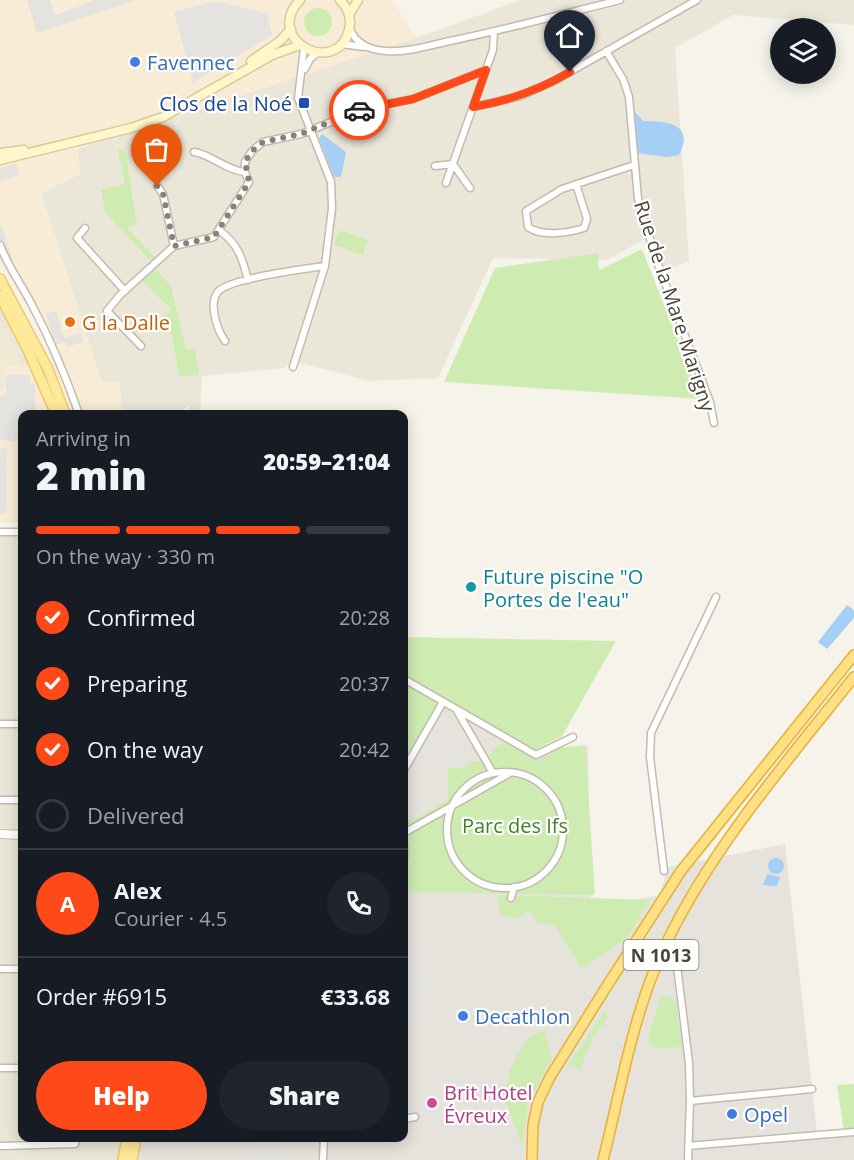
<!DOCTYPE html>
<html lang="en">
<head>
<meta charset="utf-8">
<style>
  :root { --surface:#171b24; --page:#20242c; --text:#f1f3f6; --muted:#9ea1a6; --line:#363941; --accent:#ff4919 }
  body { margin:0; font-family:"Open Sans",sans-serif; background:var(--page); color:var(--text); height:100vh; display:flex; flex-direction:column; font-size:22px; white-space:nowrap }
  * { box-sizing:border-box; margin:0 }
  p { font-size:20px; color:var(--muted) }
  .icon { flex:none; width:33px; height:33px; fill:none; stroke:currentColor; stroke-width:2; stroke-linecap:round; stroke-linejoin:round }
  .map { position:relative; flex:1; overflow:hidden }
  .sheet { position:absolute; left:18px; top:410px; width:390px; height:732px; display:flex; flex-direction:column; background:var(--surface); border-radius:12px; box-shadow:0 3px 15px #0003 }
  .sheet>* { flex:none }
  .fabs { position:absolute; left:770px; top:18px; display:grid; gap:12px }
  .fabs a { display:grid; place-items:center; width:66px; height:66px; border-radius:50%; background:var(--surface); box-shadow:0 3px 15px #0003; font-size:30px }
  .pin { position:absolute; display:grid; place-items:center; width:51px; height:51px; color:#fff; margin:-62px -26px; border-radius:50% 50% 50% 0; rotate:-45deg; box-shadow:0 0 6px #0007 }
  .pin .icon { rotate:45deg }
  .courier { position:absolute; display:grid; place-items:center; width:60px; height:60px; margin:-30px; border:4px solid #ff4919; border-radius:50%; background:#fff; color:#222; box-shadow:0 2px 8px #0007 }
  .head em { font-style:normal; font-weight:800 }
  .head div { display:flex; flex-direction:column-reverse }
  .head { display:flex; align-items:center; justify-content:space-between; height:102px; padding:0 18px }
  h1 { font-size:39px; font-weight:800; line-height:45px }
  .bar { display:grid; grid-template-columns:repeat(4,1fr); gap:9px 6px; align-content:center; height:72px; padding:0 18px }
  .bar i { height:8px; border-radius:4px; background:var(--line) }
  .bar .current { background:var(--accent) }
  .bar p { grid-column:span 4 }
  .line { display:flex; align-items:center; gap:15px; padding:0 18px; border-top:2px solid var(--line) }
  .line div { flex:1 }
  .round { display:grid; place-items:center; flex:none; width:63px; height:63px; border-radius:32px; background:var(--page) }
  ol { padding:0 18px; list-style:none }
  li { display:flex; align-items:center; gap:18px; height:66px }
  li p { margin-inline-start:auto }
  li .icon { padding:6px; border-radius:50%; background:var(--accent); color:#fff; stroke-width:4 }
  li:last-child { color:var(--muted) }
  li i { width:33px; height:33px; border:3px solid var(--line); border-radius:50% }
  .action { display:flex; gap:12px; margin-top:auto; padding:12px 18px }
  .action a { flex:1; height:69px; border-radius:36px; background:var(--accent); color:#fff; font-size:24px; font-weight:800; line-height:69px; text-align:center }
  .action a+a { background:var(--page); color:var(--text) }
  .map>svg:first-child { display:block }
  .residential { fill:#eae6d8 }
  .commercial { fill:#f8ecd6 }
  .industrial { fill:#e6e2dc }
  .education { fill:#f0ead4 }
  .green { fill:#ceecb2 }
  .parking { fill:#e5e3df }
  .water { fill:#a5cff5 }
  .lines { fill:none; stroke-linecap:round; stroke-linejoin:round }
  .minor-casing { stroke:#c2bcac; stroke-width:9 }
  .tertiary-casing { stroke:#c2bcac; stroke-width:10 }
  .secondary-casing { stroke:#d8cb98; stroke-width:11 }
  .primary-casing { stroke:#ebcb64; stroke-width:12 }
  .trunk-casing { stroke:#e6b034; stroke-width:12 }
  .minor { stroke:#fff; stroke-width:6 }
  .tertiary { stroke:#fff; stroke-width:8 }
  .secondary { stroke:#fff6cc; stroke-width:8 }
  .primary { stroke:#ffe99b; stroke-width:9 }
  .trunk { stroke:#ffe084; stroke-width:9 }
  .done { stroke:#878277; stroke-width:6; stroke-dasharray:0 10.8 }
  .route { stroke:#ff4919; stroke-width:8 }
  .shop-dot { fill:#3f7fe0; stroke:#fff; stroke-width:2 }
  .transit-dot { fill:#1a4fb4; stroke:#fff; stroke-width:2 }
  .food-dot { fill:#e8710a; stroke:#fff; stroke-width:2 }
  .culture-dot { fill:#0f9aa8; stroke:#fff; stroke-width:2 }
  .hotel-dot { fill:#d1479c; stroke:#fff; stroke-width:2 }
  .labels { text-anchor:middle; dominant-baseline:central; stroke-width:4.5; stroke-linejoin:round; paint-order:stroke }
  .shield { fill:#fff; stroke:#817d74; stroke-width:1.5 }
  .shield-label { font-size:18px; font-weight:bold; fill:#4b4538 }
  .shop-label { font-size:20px; fill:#366cbe; stroke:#fff; text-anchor:start }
  .transit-label { font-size:20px; fill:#164399; stroke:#fff; text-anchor:end }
  .street-label { font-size:20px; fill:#4b4538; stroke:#fff }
  .food-label { font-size:20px; fill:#c56008; stroke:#fff; text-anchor:start }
  .culture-label { font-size:20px; fill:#0d838f; stroke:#fff; text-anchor:start }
  .park-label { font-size:20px; fill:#438126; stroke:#fff }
  .hotel-label { font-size:20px; fill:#b23c85; stroke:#fff; text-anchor:start }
</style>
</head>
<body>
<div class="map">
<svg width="854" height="1160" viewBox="0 0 854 1160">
  <rect width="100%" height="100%" fill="#f6f3eb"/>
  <path class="residential" d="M521,0H854V25L733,15L675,48L689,261L666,271L645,239L607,260L493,258L438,378L370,381L292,361L285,368L202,376L200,414H189V405L178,414H123L119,382L102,383L41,193L80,174L77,149L416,38Z
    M0,305L13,325L31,367L0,365Z
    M0,535L22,536V1137H140L135,1160H0Z"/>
  <path class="commercial" d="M0,0H392L416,38L78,149L80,174L41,193L102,383L119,382L123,414H73L37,322L0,263Z
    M0,365L31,367L50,414H22V523H0Z"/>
  <path class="industrial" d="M443,703L536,756L551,748L588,746L591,908L660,895L668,867L785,844L817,1133L854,1130V1160H135L140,1137H404V775Z"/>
  <path class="education" d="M0,320L25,367L4,366V389H0Z"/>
  <path class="green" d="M304 22a14 14 0 1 1 28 0a14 14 0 1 1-28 0Z
    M125,149L137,224L127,228L155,257L151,261L105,212L101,190L125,184L118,150Z
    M339,230L368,240L363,255L334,245Z
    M642,249L701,399L444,382L495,268L598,253L599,270Z
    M154,268L171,286L186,350L195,349L199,375L179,376L171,330L162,321L171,309L141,280Z
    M404,637L616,641L562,736L536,750L442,697L404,763Z
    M505,742L538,761L558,748L585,745L595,895L404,892V813L411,821L448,800V767L460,769L473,761L484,762L491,756L493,749Z
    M498,895L650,900L627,938L582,969L554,925L537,923L529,910L519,919L499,915Z
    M661,995L675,999L682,1046L666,1049L649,1045L648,1037Z
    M605,1010L607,1018L592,1040L580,1070L568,1065Z
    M544,1030L552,1059L528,1103L522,1147L502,1091L510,1078L508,1072L527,1039Z
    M854,1084V1130L844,1131L837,1085Z"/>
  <path class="parking" d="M27,0H50L55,15L95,0H136L37,33Z
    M215,1L267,13L272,35L193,83L174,12Z
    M16,163L19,175L0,182V168Z
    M0,222L13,260L3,263L0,259Z
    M56,311L64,338L81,333L83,342L67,347L65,342L55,345L46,314Z
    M5,375H30V383H35V414H22V442L0,440V396L6,395Z
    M0,448H7L6,514H0Z
    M421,746L444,750L465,747L469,760L445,763L423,760L416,757Z
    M404,935L429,981L418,995L415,1005L418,1021L404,1030Z
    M404,1099L436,1102V1123L412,1122V1114H404Z
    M252,1137H282V1160H251Z"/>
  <path class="water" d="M635,112L643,121C665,121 696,123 679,155L667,157L637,153Z
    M322,134L346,152L341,177H334L319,138Z
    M847,605L854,610V618L827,649L818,642Z
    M768 866a8 8 0 1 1 16 0a8 8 0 1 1-16 0Z
    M767,874L780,877L777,886L763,885Z"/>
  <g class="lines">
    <g class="minor-casing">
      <path id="minor" d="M350,29C356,44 370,50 386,51C407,53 430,45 450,41C507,29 563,14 620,0
        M341,44L364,47
        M606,51L623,79L629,97L638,199L656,259L710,402L714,423
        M305,69L310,59L318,52
        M473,107L521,96L552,82L697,0
        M194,152C213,155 225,170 245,172
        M435,166L453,164L470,188
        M446,183L493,50L494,32
        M576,184L587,219L584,228C568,233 542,237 528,227L526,211L562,189L634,165
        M157,186L163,194L174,246
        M85,228L77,238L125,291
        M219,230C238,244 242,257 248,280
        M0,245C8,267 22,285 33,307C51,341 66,377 79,414
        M225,341C217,330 209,305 217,293C227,278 305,269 325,266
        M141,346L107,311L120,295L174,246L214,237L249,182L245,172V162L252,151L263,142L301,134L366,108L413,99L486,70
        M293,367L325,266L332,208L331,182L298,98L304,48
        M0,532H22
        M404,679L536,755L573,737
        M456,709L493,773
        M0,724H22
        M404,770L443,702
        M447 830a58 58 0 1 1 116 0a58 58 0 1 1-116 0Z
        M0,800H22
        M404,833L510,773
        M404,844V857
        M664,871L650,757L651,733L716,597
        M511,898L514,887
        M676,958L689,1063L690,1101
        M0,969H22
        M0,1068H22
        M404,1119L415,1117
        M0,1146L75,1144L76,1137
        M688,1146L854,1132
        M323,1160L324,1137
        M688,1160L690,1101L812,1089"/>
    </g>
    <g class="tertiary-casing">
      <path id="tertiary" d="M0,834L22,835"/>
    </g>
    <g class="secondary-casing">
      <path id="secondary" d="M300,0C262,40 337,78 349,30C352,18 348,8 340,0
        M349,15L358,0
        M251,61L280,41L291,29
        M0,153L24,150
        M0,160L131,128L163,117L272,55L300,45"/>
    </g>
    <g class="primary-casing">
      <path id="primary" d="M0,279L48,369L65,414
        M0,296L27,348L56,414
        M123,1160L127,1137
        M132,1160L136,1137"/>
    </g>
    <g class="trunk-casing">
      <path id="trunk" d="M532,1160L533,1125L538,1102L550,1077L605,989L681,871L854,655
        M603,1160C619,1097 630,1031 654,971C696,866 784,765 854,677"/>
    </g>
    <use href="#minor" class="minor"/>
    <use href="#tertiary" class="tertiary"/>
    <use href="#secondary" class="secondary"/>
    <use href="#primary" class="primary"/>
    <use href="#trunk" class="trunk"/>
  </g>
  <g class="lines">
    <path class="done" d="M157,186L163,194L174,246L214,237L249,182L245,162L252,151L263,142L301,134L359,110"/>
    <path class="route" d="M359,110L413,99L486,70L473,107C508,101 539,90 570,72"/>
  </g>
  <g class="shop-dot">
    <circle cx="135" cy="62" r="6"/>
    <circle cx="463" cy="1016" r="6"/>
    <circle cx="732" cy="1114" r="6"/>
  </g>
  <rect class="transit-dot" x="298" y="97" width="12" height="12" rx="3"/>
  <circle class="food-dot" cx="70" cy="322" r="6"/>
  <circle class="culture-dot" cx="471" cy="587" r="6"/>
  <circle class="hotel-dot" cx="432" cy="1103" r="6"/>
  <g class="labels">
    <rect class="shield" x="623.5" y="940" width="75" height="30" rx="4.5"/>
    <g class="shield-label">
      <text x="661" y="955">N 1013</text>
    </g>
    <g class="shop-label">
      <text x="147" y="62">Favennec</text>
      <text x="475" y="1016">Decathlon</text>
      <text x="744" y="1114">Opel</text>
    </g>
    <g class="transit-label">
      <text x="292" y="103">Clos de la Noé</text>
    </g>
    <g class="street-label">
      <text transform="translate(675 306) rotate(72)">Rue de la Mare Marigny</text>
    </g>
    <g class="food-label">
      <text x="82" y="322">G la Dalle</text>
    </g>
    <g class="culture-label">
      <text x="483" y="576">Future piscine "O<tspan x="483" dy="23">Portes de l'eau"</tspan></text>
    </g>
    <g class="park-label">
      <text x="515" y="825">Parc des Ifs</text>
    </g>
    <g class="hotel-label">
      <text x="444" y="1092">Brit Hotel<tspan x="444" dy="23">Évreux</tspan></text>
    </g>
  </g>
</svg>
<div class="fabs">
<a><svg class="icon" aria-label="layers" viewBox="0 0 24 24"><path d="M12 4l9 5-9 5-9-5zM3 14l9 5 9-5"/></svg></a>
</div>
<div class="pin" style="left:157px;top:186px;background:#ea580c"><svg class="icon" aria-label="bag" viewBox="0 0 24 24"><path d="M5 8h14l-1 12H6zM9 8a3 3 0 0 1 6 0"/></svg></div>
<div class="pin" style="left:570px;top:72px;background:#1f2937"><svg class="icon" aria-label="home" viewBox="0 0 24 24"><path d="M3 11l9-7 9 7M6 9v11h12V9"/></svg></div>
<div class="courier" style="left:359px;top:110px"><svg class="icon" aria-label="car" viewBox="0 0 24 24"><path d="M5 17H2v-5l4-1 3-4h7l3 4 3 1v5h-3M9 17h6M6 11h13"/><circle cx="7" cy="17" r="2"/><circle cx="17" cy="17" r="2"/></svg></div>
<section class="sheet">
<div class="head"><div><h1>2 min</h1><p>Arriving in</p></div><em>20:59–21:04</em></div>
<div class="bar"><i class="current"></i><i class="current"></i><i class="current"></i><i></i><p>On the way · 330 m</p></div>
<ol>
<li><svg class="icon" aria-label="check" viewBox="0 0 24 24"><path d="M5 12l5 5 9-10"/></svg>Confirmed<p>20:28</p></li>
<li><svg class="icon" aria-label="check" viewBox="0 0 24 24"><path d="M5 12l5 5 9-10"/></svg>Preparing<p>20:37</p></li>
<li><svg class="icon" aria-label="check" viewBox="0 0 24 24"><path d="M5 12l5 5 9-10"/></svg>On the way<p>20:42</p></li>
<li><i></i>Delivered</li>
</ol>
<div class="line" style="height:108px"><b class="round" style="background:var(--accent);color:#fff">A</b><div><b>Alex</b><p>Courier · 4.5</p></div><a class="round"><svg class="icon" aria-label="phone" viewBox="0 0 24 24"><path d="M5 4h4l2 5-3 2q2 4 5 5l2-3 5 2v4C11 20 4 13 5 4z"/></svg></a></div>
<div class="line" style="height:78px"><div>Order #6915</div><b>€33.68</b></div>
<div class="action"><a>Help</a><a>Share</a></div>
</section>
</div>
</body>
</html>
